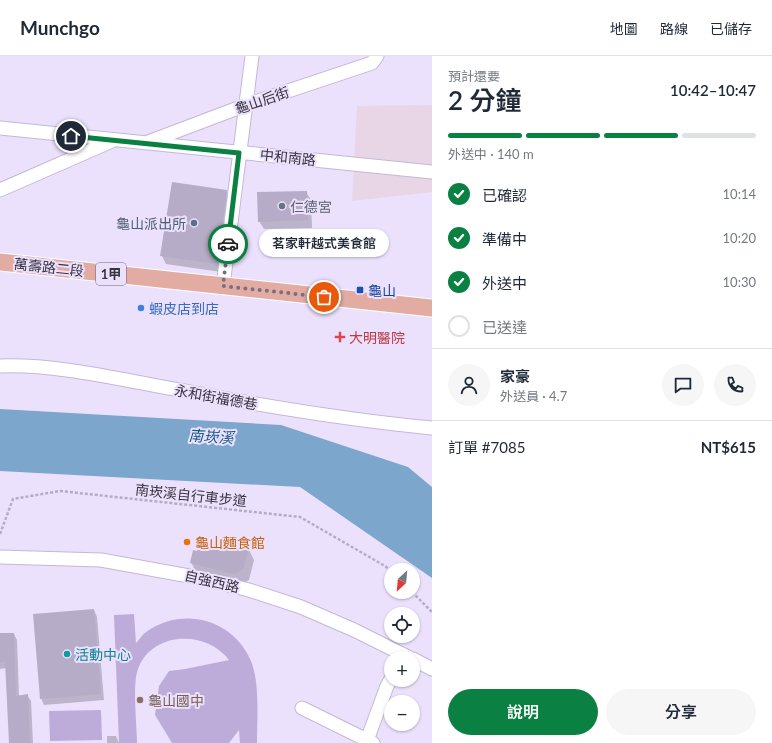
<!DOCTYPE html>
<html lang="zh-TW">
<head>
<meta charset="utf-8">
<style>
  :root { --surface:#fff; --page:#f6f6f7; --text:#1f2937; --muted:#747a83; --line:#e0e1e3; --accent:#0b8043 }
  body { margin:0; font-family:Lato,"Noto Sans TC",sans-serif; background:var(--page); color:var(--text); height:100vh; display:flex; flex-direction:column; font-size:15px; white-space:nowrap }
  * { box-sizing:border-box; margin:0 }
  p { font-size:13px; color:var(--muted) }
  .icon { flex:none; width:22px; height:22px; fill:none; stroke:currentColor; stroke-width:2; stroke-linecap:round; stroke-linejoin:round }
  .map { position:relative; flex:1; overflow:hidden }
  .side { display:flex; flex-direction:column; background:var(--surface); width:340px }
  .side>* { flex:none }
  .needle { width:26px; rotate:206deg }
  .tools { position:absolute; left:384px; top:507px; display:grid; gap:8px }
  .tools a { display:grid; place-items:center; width:36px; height:36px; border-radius:50%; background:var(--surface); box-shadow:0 1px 3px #0004; font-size:20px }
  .pin { position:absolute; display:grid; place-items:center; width:34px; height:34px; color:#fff; margin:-17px; border:2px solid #fff; border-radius:50%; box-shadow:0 1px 4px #0007 }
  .courier { position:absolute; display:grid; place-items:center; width:40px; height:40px; margin:-20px; border:3px solid #0b8043; border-radius:50%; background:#fff; color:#222; box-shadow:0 1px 5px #0007 }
  .bubble { position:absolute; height:28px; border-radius:14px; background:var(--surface); box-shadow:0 1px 3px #0004; font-size:13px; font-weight:600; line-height:28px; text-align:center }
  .head em { font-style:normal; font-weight:600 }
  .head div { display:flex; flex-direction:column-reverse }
  .head { display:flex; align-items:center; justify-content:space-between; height:68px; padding:0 16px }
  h1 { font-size:26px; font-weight:600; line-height:30px }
  .bar { display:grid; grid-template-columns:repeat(4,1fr); gap:6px 4px; align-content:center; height:48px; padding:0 16px }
  .bar i { height:5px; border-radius:3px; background:var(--line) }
  .bar .current { background:var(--accent) }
  .bar p { grid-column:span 4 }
  .line { display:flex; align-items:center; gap:10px; padding:0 16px; border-top:1px solid var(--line) }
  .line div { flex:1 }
  .round { display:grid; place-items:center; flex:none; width:42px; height:42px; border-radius:21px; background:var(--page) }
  ol { padding:0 16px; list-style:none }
  li { display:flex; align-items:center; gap:12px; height:44px }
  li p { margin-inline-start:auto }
  li .icon { padding:4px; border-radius:50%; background:var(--accent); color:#fff; stroke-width:4 }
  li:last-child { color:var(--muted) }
  li i { width:22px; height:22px; border:2px solid var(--line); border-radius:50% }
  .button { display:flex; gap:8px; margin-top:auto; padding:8px 16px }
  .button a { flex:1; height:46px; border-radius:24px; background:var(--accent); color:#fff; font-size:16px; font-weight:600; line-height:46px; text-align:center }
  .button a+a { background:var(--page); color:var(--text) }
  header { display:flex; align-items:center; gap:24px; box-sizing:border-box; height:56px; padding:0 20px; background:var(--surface); border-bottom:1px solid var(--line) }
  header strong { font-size:19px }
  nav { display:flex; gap:22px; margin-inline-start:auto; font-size:14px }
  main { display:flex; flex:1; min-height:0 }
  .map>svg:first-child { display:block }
  .commercial { fill:#e8d6e7 }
  .green { fill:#bdacda }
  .water { fill:#7ca6cb }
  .shadow { fill:#0003 }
  .building { fill:#b6acc7 }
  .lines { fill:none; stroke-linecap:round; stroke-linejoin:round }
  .minor-casing { stroke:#c2b9d4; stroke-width:15 }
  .major-casing { stroke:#fff; stroke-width:19 }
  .path { stroke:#b4acc3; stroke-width:2.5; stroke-dasharray:3 2; stroke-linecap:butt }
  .minor { stroke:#fff; stroke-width:13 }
  .major { stroke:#e2aca3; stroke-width:17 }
  .done { stroke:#767081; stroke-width:4; stroke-dasharray:0 7.2 }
  .route { stroke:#0b8043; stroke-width:5 }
  .worship-dot { fill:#6b7280; stroke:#ebe1fd; stroke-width:1.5 }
  .service-dot { fill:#5c6f8a; stroke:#ebe1fd; stroke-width:1.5 }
  .transit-dot { fill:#1a4fb4; stroke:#ebe1fd; stroke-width:1.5 }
  .shop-dot { fill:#3f7fe0; stroke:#ebe1fd; stroke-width:1.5 }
  .health-dot { fill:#e0444e; stroke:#ebe1fd; stroke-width:1.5 }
  .food-dot { fill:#e8710a; stroke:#ebe1fd; stroke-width:1.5 }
  .culture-dot { fill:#0f9aa8; stroke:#ebe1fd; stroke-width:1.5 }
  .education-dot { fill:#8d6e63; stroke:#ebe1fd; stroke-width:1.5 }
  .labels { text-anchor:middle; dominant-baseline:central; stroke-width:4; stroke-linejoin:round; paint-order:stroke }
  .shield { fill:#ebe1fd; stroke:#6d6777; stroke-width:1 }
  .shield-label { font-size:13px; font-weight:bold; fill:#37333e }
  .street-label { font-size:14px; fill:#37333e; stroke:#ebe1fd }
  .worship-label { font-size:14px; fill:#5b616d; stroke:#ebe1fd; text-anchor:start }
  .service-label { font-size:14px; fill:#4e5e75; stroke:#ebe1fd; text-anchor:end }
  .transit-label { font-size:14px; fill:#164399; stroke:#ebe1fd; text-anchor:start }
  .shop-label { font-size:14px; fill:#366cbe; stroke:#ebe1fd; text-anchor:start }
  .health-label { font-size:14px; fill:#be3a42; stroke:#ebe1fd; text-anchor:start }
  .food-label { font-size:14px; fill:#c56008; stroke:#ebe1fd; text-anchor:start }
  .culture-label { font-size:14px; fill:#0d838f; stroke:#ebe1fd; text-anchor:start }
  .education-label { font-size:14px; fill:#785e54; stroke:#ebe1fd; text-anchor:start }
  .water-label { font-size:15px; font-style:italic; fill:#165787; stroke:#ebe1fd }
</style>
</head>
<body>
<header>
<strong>Munchgo</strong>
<nav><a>地圖</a><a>路線</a><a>已儲存</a></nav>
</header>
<main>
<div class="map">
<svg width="432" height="687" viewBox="0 0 432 687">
  <rect width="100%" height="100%" fill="#ebe1fd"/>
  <path class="commercial" d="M432,49V136L352,145L357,50Z"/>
  <path class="green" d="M134,558L136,587C139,584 142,579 146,576C183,550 233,563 251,605C260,627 257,663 257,687H240L239,674L229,687H172L155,659L159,630L169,615L185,613L229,604C206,574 152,575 138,613C132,629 137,669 137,687H119L114,559Z
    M101,654L102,684L50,685L49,655Z"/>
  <path class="water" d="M0,353L281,369L408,411L432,431V522L300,431L0,415Z"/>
  <path class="shadow" d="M226,135L231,143L221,216L166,208L162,200Z
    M306,136L311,144L312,172L264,173L259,165Z
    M248,492L254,504L249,524L240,529L197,518L191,506L198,496Z
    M94,554L97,561L104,644L44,649L41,642Z
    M0,578H14L17,584L19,640L27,639L31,645L33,687H10L7,612L0,613Z
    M107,680H116L119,687H107Z"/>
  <path class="building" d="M172,126L227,134L217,208L160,200Z
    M307,135L308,164L258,166L257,136Z
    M201,480L249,492L243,513L234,518L190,507L193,494L197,495Z
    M94,553L101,638L40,643L33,558Z
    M0,577H14L16,640L28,638L30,687H9L5,606H0Z"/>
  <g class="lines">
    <g class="minor-casing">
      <path id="minor" d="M0,72L432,116
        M148,86L246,49L372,7L377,0
        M0,134L112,85
        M223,230L252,0
        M0,310C60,308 121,324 180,334C263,350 348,364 432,372
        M0,501L101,504L200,522L249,534L301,551L354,574L410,602
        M413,603L432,613
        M302,652L373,687
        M366,687L387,630L391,623"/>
    </g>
    <g class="major-casing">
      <path id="major" d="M0,206L432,252"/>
    </g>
    <path class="path" d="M0,478L13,443L60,435L300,461L385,510L391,515
      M412,536L432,556"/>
    <use href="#minor" class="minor"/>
    <use href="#major" class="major"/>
  </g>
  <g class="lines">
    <path class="done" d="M228,188L223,230L324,241"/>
    <path class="route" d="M71,80L239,97L228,188"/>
  </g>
  <circle class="worship-dot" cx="282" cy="150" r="4"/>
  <circle class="service-dot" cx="194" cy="167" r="4"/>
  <rect class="transit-dot" x="356" y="230" width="8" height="8" rx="2"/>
  <circle class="shop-dot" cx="141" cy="252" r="4"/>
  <path class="health-dot" d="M338 275h4v4h4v4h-4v4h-4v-4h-4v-4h4z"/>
  <circle class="food-dot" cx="187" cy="486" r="4"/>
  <circle class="culture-dot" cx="67" cy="598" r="4"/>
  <circle class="education-dot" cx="140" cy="644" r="4"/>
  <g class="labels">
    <rect class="shield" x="96" y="207" width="30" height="22" rx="3"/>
    <g class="shield-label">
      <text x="111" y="218">1甲</text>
    </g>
    <g class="street-label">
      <text transform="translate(262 44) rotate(-19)">龜山后街</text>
      <text transform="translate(288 101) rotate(6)">中和南路</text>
      <text transform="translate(49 211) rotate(6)">萬壽路二段</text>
      <text transform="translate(216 341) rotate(10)">永和街福德巷</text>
      <text transform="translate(191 439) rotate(6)">南崁溪自行車步道</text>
      <text transform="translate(212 525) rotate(13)">自強西路</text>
    </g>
    <g class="worship-label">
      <text x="290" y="150">仁德宮</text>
    </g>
    <g class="service-label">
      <text x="186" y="167">龜山派出所</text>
    </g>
    <g class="transit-label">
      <text x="368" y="234">龜山</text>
    </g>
    <g class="shop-label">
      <text x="149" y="252">蝦皮店到店</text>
    </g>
    <g class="health-label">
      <text x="349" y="281">大明醫院</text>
    </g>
    <g class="food-label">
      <text x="195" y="486">龜山麵食館</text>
    </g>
    <g class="culture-label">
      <text x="75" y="598">活動中心</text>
    </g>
    <g class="education-label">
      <text x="148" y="644">龜山國中</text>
    </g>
    <g class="water-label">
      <text transform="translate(211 380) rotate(3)">南崁溪</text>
    </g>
  </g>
</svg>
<div class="tools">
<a><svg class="needle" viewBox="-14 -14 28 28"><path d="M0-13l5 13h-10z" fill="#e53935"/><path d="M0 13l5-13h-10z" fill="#747a83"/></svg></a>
<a><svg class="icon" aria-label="locate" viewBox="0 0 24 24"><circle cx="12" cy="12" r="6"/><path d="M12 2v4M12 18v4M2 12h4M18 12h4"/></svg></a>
<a>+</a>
<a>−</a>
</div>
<div class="pin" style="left:324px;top:241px;background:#ea580c"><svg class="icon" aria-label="bag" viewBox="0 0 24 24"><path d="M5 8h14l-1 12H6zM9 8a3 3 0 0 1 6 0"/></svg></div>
<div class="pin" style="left:71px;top:80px;background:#1f2937"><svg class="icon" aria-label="home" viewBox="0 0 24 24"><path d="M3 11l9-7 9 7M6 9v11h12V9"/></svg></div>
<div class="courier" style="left:228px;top:188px"><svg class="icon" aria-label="car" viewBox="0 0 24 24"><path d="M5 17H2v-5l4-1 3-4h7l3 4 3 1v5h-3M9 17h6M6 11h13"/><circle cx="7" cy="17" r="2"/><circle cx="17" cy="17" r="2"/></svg></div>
<div class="bubble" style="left:259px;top:173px;width:130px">茗家軒越式美食館</div>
</div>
<section class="side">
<div class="head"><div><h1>2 分鐘</h1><p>預計還要</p></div><em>10:42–10:47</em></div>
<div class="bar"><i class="current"></i><i class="current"></i><i class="current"></i><i></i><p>外送中 · 140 m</p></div>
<ol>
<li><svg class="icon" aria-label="check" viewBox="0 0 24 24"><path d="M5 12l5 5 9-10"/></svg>已確認<p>10:14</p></li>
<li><svg class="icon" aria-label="check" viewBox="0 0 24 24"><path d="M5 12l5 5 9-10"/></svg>準備中<p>10:20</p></li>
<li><svg class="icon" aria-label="check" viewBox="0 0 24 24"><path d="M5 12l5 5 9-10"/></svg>外送中<p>10:30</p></li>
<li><i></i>已送達</li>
</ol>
<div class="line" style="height:72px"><a class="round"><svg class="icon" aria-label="person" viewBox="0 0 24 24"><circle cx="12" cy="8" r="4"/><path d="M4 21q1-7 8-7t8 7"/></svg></a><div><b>家豪</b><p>外送員 · 4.7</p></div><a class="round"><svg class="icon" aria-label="chat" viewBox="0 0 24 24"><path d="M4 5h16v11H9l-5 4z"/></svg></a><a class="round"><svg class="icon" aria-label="phone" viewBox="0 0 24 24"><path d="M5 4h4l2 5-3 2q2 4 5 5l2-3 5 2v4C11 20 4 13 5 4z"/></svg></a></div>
<div class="line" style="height:52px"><div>訂單 #7085</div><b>NT$615</b></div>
<div class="button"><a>說明</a><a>分享</a></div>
</section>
</main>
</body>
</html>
